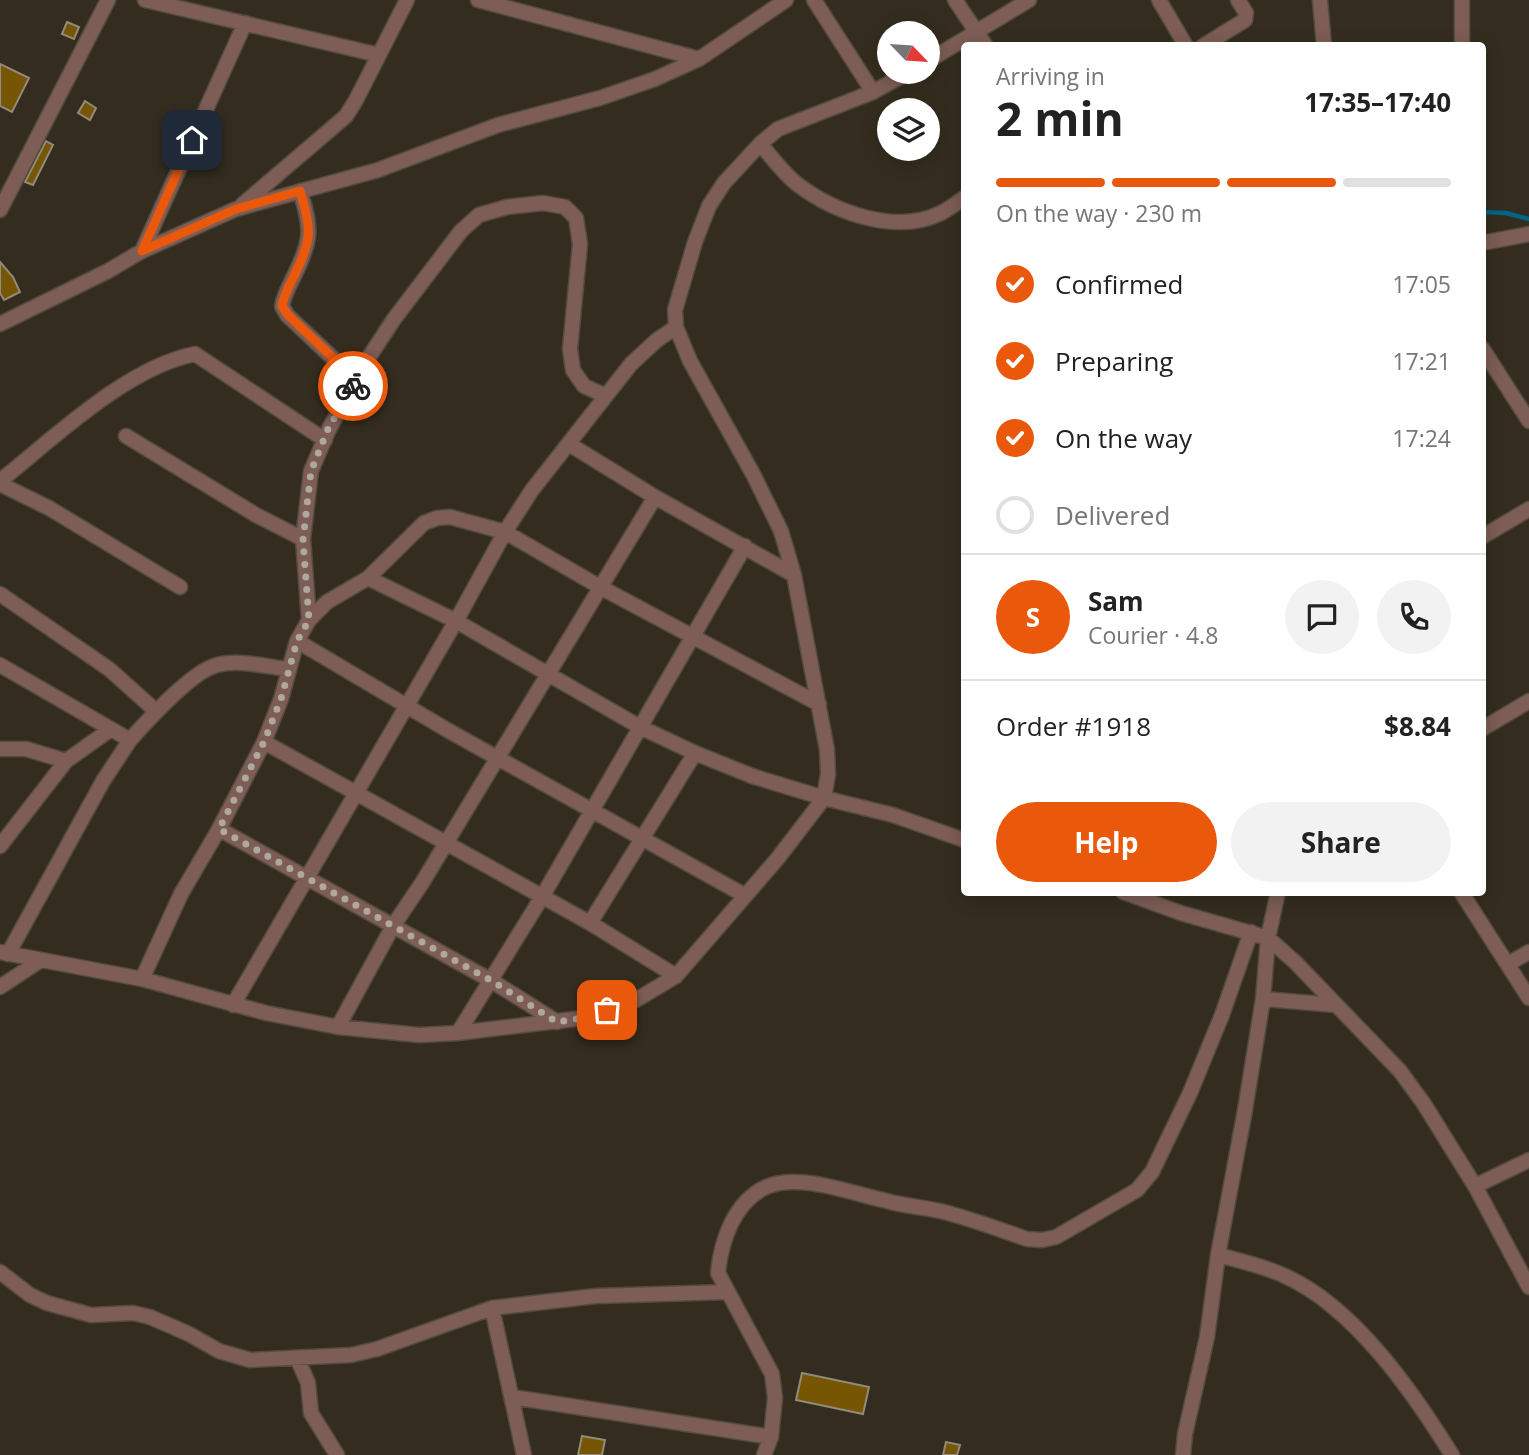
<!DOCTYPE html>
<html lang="en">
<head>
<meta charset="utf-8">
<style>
  :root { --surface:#fff; --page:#f2f2f2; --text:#222; --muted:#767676; --line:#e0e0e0; --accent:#ea580c }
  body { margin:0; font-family:"Open Sans",sans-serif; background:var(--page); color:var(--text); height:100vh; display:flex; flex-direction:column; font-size:26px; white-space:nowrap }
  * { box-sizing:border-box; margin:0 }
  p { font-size:23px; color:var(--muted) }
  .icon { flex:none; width:38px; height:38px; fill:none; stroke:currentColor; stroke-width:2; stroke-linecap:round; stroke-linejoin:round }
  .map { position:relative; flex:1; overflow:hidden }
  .side { position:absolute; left:961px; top:42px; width:525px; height:854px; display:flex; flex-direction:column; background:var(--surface); border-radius:7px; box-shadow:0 4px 18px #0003 }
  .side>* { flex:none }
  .needle { width:46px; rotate:115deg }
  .buttons { position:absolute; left:877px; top:21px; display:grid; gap:14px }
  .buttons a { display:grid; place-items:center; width:63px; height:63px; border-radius:50%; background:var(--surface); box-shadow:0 4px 18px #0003; font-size:35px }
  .pin { position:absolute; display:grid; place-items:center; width:60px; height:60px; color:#fff; margin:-30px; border-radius:14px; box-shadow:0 4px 10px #0006 }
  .courier { position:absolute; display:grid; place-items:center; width:70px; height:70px; margin:-35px; border:5px solid #ea580c; border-radius:50%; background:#fff; color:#222; box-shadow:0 2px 9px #0007 }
  .head em { font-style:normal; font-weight:700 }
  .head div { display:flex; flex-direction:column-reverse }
  .head { display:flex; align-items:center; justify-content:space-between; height:119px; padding:0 35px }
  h1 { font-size:46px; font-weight:700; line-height:52px }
  .bar { display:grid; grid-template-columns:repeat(4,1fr); gap:10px 7px; align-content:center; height:84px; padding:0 35px }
  .bar i { height:9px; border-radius:5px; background:var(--line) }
  .bar .selected { background:var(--accent) }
  .bar p { grid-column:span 4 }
  .line { display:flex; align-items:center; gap:18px; padding:0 35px; border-top:2px solid var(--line) }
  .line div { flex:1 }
  .round { display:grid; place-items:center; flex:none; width:74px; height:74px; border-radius:37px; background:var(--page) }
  ol { padding:0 35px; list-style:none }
  li { display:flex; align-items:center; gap:21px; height:77px }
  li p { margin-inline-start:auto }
  li .icon { padding:7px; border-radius:50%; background:var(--accent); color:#fff; stroke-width:4 }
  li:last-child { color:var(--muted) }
  li i { width:38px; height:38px; border:4px solid var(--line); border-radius:50% }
  .cta { display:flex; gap:14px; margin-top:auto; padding:14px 35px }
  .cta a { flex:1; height:80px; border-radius:42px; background:var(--accent); color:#fff; font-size:28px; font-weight:700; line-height:80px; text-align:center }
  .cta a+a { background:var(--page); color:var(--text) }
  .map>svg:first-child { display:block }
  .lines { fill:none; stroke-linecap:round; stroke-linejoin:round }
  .stream { stroke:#016488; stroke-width:4.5 }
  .building { fill:#765603; stroke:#928a7a; stroke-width:2 }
  .minor-casing { stroke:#524b3e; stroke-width:17 }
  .minor { stroke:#7d5d55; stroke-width:14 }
  .done { stroke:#aea89d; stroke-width:7; stroke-dasharray:0 12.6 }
  .route { stroke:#ea580c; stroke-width:9 }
</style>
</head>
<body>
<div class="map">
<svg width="1529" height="1455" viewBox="0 0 1529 1455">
  <rect width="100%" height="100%" fill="#342d1f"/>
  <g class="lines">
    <path class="stream" d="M1482,212L1506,213L1529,219"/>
  </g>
  <path class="building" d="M67,22L79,27L74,39L62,34Z
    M0,64L29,78L12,112L0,106Z
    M85,101L96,108L90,120L78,113Z
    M46,141L53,145L33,185L25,182Z
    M0,262L13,277L20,292L4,300L0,293Z
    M802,1373L869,1387L863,1414L796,1400Z
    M582,1436L605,1440L602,1455H578Z
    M946,1442L960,1445L957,1455H943Z"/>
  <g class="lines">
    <g class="minor-casing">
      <path id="minor" d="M145,0L379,55
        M478,0L699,59
        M814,0L873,92L909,72
        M955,0L986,46
        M1159,0L1186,46
        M1320,0L1324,46
        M1203,46L1245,20L1246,13L1238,0
        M1462,46V0
        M928,61L1029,0
        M760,144C772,157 783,173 797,184C835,213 896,235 941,213C949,209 957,203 964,198
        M300,191C312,229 312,240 294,276C289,286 284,295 282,306L287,315L356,380
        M242,205L346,116L356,100L407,0
        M0,210L108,0
        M1482,243L1529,234
        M142,251L245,23
        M0,324L108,271L142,251L236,209L378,170L498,125L600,98L655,79L699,59L786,0
        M1482,348L1529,421
        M126,436L256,515L303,539
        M569,444L655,497L794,575
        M0,481C54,438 127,367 195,354L325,440
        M0,484L49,508L180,587
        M1482,537L1529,509
        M368,578L456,621L640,727L695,753L752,776L824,798L828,774L827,750L794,575L781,531L753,474L690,361L676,327L675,310L695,242L709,206L724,183L760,144L778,129L873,92
        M0,594L109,669L156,711
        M309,620L303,539L311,471L329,429L369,357L394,319L461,231L479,215L507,207L543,203L565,207L576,218L580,244L570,349L573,370L584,386L606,396
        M297,641L449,731L744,895
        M0,665L111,729
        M1482,729L1529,701
        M264,742L590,923L676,976
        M0,749H26L66,761
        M219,829L492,981L557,1022
        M0,846L66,761L111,729L130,740C148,720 192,671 217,665C239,659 267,667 289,669
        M1123,892L1181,913L1268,938L1295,962L1400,1071L1424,1104L1475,1186L1529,1287
        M1461,892L1529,998
        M590,923L695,753
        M0,952L142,979L266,1013L338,1027L419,1035L458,1033L583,1018L636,1000L676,976L778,858L824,798L893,815L964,840
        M8,954L103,781L130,740
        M1508,964L1529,952
        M142,979L181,894L219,829L264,742L281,699L297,641L309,620L327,602L368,578L424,523L437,518L450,517L505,532L600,587L819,704
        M0,987L41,960
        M1263,999L1335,1005
        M233,1005L456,621L505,532L532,490L631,364L657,340L676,327
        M338,1027L393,926L422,883L655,497
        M458,1033L542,897L745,546
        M1475,1186L1529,1160
        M1218,1255C1241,1261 1264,1266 1285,1276C1354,1307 1413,1392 1452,1455
        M0,1272L30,1295L47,1303L91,1315L133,1313L150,1317L189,1334L219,1351L250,1360L351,1355L377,1349L492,1308L596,1296L727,1292
        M492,1308L524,1455
        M298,1360L308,1383L311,1413L337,1455
        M512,1397L771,1437
        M764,1455L771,1437L775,1398L772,1374L718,1273C721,1241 734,1202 766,1187C799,1172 853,1194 887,1201C904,1206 922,1207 940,1211C969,1218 998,1229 1027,1239L1042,1240L1056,1237L1137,1190L1152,1172L1190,1093L1222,1015L1251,932
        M1183,1455L1185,1434L1207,1337L1218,1255L1245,1110L1263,999L1268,938L1278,892"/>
    </g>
    <use href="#minor" class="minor"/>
  </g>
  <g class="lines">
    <path class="done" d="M353,386L328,429L311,471L303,540L309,620L297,641L281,699L264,742L219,829L492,981L557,1022L583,1018L607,1010"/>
    <path class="route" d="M192,140L142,251L236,209L300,191C312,229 312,240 294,276C289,286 284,295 282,306L288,315L356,380L353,386"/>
  </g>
</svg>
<div class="buttons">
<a><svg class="needle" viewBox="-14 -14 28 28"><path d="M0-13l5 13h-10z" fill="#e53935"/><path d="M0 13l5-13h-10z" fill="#767676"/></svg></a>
<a><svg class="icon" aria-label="layers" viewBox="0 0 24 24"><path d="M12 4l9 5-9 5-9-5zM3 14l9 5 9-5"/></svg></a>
</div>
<div class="pin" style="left:607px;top:1010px;background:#ea580c"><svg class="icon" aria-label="bag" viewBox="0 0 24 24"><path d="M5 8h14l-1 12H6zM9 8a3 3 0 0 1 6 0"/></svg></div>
<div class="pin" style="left:192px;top:140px;background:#1f2937"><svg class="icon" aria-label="home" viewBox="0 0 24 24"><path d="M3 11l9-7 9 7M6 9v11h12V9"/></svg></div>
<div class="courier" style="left:353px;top:386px"><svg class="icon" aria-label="bike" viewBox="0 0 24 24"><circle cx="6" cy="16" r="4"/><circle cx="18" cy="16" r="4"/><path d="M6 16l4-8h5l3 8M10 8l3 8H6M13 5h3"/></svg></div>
<section class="side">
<div class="head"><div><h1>2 min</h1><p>Arriving in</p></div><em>17:35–17:40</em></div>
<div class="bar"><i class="selected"></i><i class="selected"></i><i class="selected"></i><i></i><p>On the way · 230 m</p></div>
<ol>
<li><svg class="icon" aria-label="check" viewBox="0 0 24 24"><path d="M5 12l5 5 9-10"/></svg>Confirmed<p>17:05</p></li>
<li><svg class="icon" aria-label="check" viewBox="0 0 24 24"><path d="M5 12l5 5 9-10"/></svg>Preparing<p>17:21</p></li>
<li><svg class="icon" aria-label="check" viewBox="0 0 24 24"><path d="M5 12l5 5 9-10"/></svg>On the way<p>17:24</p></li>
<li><i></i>Delivered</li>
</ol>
<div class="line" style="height:126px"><b class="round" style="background:var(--accent);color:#fff">S</b><div><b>Sam</b><p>Courier · 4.8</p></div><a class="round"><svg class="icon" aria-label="chat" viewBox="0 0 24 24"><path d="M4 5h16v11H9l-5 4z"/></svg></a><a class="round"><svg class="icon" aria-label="phone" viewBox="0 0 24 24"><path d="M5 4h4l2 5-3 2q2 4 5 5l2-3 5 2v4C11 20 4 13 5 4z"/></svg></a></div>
<div class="line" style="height:91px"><div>Order #1918</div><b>$8.84</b></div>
<div class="cta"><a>Help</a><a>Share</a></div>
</section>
</div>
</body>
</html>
